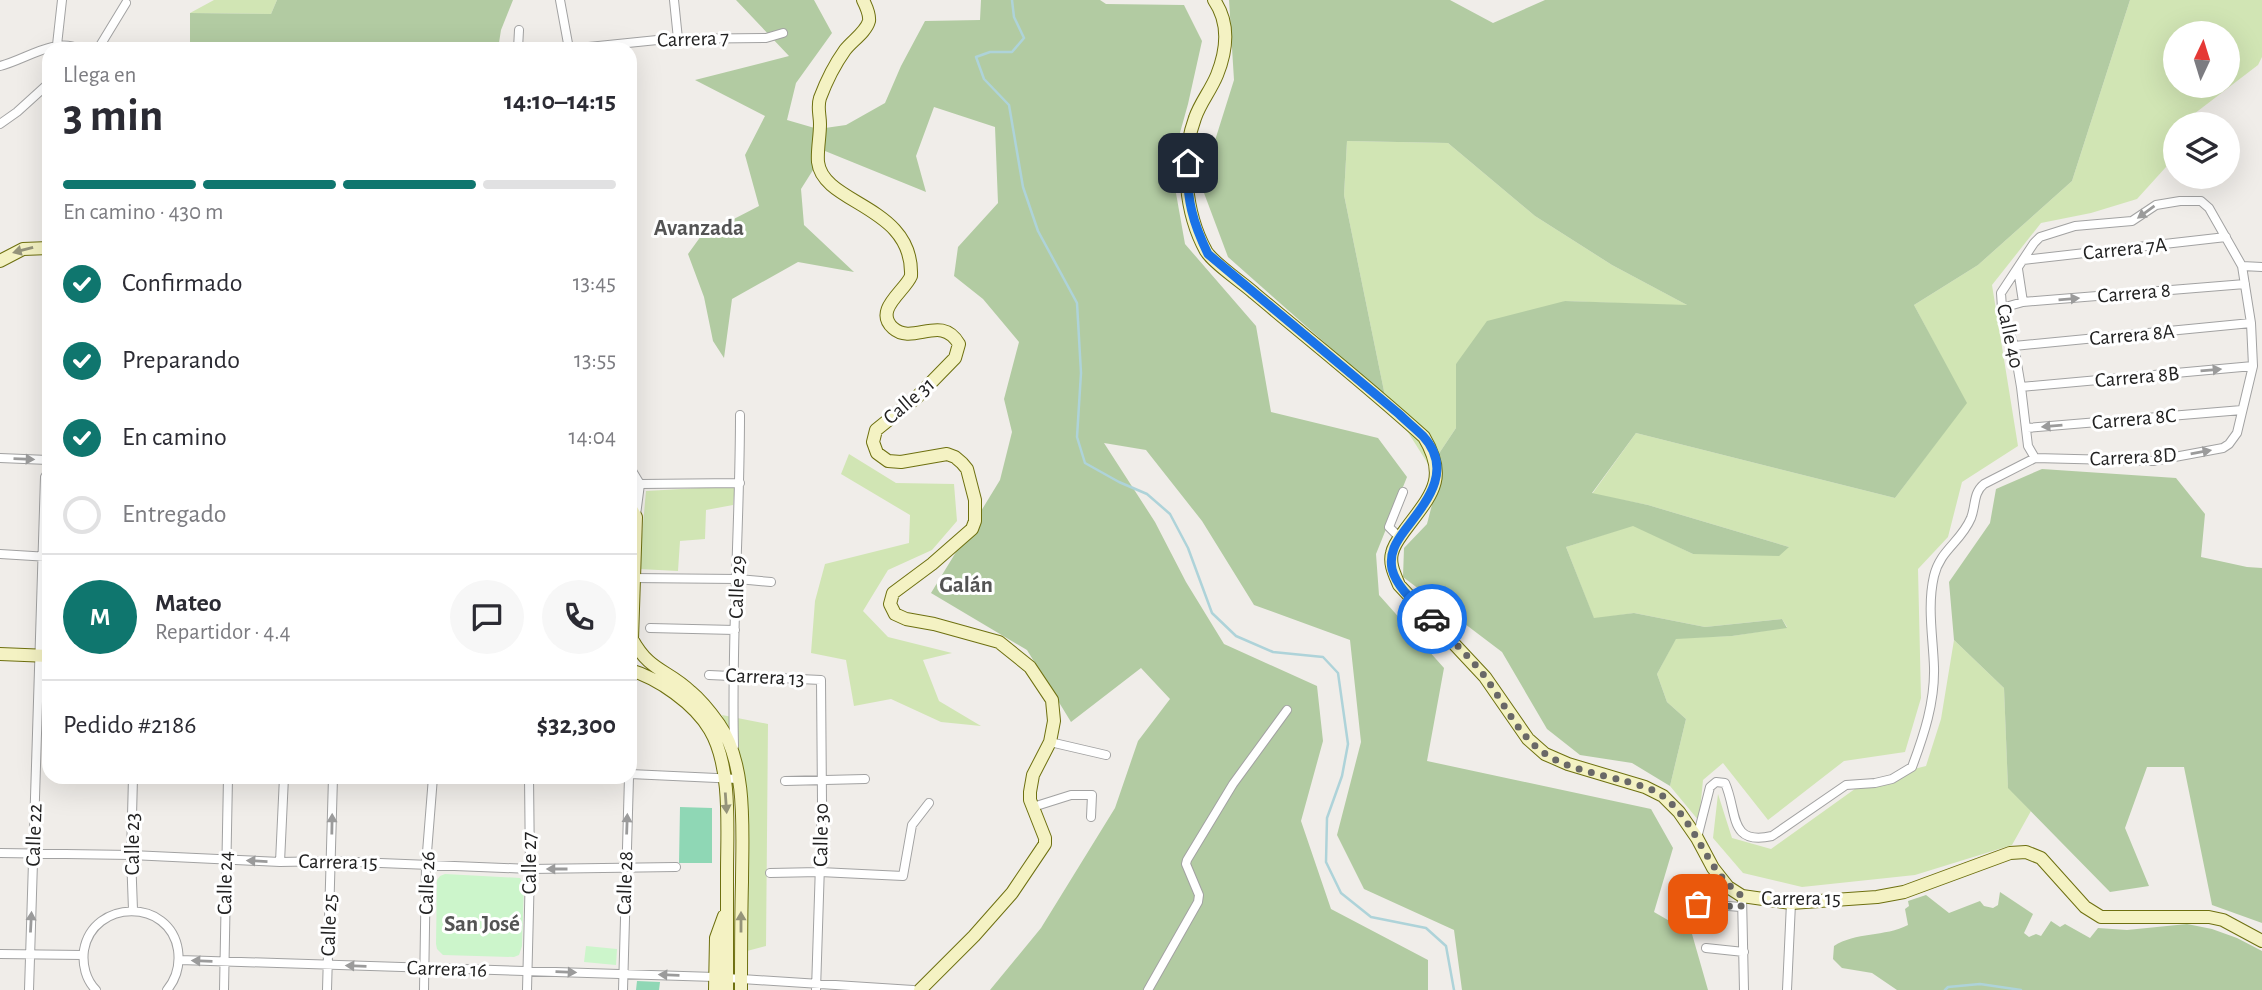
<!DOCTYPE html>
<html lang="es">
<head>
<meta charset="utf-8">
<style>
  :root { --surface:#fff; --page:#f7f7f7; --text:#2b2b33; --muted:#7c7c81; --line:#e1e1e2; --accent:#0f766e }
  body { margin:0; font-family:"Alegreya Sans",sans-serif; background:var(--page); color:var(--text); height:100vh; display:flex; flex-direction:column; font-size:26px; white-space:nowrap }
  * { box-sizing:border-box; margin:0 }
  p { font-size:23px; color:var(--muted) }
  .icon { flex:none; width:38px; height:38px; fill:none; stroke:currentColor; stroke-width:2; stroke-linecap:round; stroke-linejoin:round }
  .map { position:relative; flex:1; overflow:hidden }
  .panel { position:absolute; left:42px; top:42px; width:595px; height:742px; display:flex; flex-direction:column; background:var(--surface); border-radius:21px; box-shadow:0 7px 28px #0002 }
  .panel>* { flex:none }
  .needle { width:46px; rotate:4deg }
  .tools { position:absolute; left:2163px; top:21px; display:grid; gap:14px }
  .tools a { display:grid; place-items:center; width:77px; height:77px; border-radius:50%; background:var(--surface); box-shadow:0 7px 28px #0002; font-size:35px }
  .pin { position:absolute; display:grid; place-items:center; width:60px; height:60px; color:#fff; margin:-30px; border-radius:14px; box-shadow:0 4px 10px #0006 }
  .courier { position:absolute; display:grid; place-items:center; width:70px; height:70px; margin:-35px; border:5px solid #1a73e8; border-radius:50%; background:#fff; color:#222; box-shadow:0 2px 9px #0007 }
  .head em { font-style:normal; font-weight:600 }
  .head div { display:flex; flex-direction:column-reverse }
  .head { display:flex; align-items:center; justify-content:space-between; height:119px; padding:0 21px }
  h1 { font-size:46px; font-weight:600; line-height:52px }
  .bar { display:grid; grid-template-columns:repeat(4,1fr); gap:10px 7px; align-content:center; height:84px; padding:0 21px }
  .bar i { height:9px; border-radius:5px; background:var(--line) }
  .bar .on { background:var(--accent) }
  .bar p { grid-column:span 4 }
  .line { display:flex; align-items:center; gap:18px; padding:0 21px; border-top:2px solid var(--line) }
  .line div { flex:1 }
  .round { display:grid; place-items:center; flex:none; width:74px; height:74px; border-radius:37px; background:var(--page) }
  ol { padding:0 21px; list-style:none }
  li { display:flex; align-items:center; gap:21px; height:77px }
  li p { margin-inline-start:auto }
  li .icon { padding:7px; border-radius:50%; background:var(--accent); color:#fff; stroke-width:4 }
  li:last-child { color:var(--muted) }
  li i { width:38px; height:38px; border:4px solid var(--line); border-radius:50% }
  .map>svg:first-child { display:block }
  .grass { fill:#d1e5b4; fill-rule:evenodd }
  .forest { fill:#b2cba2 }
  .park { fill:#ccf5cb }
  .pitch { fill:#8fd7b5 }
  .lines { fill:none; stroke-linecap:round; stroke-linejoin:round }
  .stream { stroke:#aed3d9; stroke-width:2.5 }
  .street-casing { stroke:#a2a2a2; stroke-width:10 }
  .secondary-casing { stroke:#6e7010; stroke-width:14 }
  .street { stroke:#fff; stroke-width:8 }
  .secondary { stroke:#f4f2c3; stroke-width:12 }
  .oneway { fill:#9b9b9b }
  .oneway2 { fill:#95947a }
  .done { stroke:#696867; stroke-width:7; stroke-dasharray:0 12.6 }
  .route { stroke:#1a73e8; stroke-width:9 }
  .labels { text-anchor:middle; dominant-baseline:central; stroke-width:6; stroke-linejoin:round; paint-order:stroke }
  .street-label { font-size:21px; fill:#212121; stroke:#fff }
  .neighbourhood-label { font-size:23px; font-weight:bold; fill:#545454; stroke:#fff }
</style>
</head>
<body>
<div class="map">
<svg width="2262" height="990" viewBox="0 0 2262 990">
  <rect width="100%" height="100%" fill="#f0ede9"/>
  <path class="grass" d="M214,0H277L271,14L190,13Z
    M2130,0H2262V57L2258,65L2190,117L2187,124H2175V147L2166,167L2137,199L2091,213L2041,223L1992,285L2018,446L1962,482L1948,537L1918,569L1921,698L1905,752L1844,761L1768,820L1723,763L1703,780L1699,821L1670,786L1686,719L1667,702L1657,674L1676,638L1732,636L1787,627L1782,619L1705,627L1634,613L1594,619L1566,547L1633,525L1693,554L1789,547L1648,505L1592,494L1636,433L1895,498L1966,403L1914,305L1978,265L2072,181ZM2175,33H2228V86H2175Z
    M1347,141L1448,143L1535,216L1612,265L1689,306L1565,301L1456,364V428L1430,467L1385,396L1344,195Z
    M849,454L896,483L954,484L957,521L932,550L888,570L863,611L888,637L952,653L923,660L939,701L981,726L941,722L891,699L854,706L846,660L811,653L815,601L825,564L909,543L910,515L841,474Z
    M735,486L733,505L706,510L705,539L680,541L678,571L639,569L646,491Z
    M1954,640L2004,688L2008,787L2031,811L2012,845L1915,875L1802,887L1743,873L1713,838L1718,794L1732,838L1771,849L1866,781L1926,766L1941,719Z
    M722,715L768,724L766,946L747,951L745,779Z"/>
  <path class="forest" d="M277,0H513L501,30L498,49H190V13L271,14Z
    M736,0H814L832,33L796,83L787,120L818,129L846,125L885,103L901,66L925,21L980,20L981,0H1100L1106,4L1184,5L1202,41L1188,104L1171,165L1185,244L1256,326L1271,412L1378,438L1407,477L1376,554L1379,595L1444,668L1427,761L1651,809L1673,848L1654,912L1692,934L1708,990H1462L1454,930L1364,889L1337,835L1361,742L1350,640L1254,605L1202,521L1146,450L1104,443L1155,522L1186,582L1224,644L1317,686L1323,741L1301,821L1331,909L1428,960V990H990L1041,928L1115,808L1138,741L1170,699L1141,668L1071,722L1027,650L931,593L1000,480L1012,432L1004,399L1019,342L983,299L954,276L958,247L998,203L995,127L934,107L916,156L926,192L825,151L801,189L804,225L854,272L798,262L732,299L724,358L713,341L704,297L688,254L701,236L759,206L745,155L765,116L695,80L789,56Z
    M1229,0H1450L1493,23L1545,0H2130L2072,181L1978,265L1914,305L1967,403L1895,498L1636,433L1592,493L1648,505L1789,547L1779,556L1693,554L1633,526L1566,547L1594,618L1634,613L1705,627L1782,619L1787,628L1732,636L1676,639L1657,674L1667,702L1686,719L1670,786L1632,763L1580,755L1547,729L1502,652L1403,577L1404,548L1427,524L1435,493L1430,467L1456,428V364L1487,321L1565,301L1687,305L1612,265L1535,216L1448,143L1347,141L1344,195L1385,396L1228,257L1201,185L1234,80Z
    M2042,469L2176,478L2205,514L2201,557L2247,567L2262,568V923L2212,905L2184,767H2147L2125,828L2149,886L2110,892L2008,788L2004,688L1954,640L1949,582L1990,523L1996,489Z
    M2000,892L2033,914L2024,933L2029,937L2036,934L2041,936L2051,921L2060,927L2065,924L2090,938L2098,928L2127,930L2187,924L2212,929L2237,938L2262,951V990H1897L1872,973L1842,968L1833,959L1834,946C1855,932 1885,937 1908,925L1905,909L1909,906L1908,901L1926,895L1949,913L1980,901L1984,906L1993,908L1998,905Z"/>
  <path class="park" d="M445,874L520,878L524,885L522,946L519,955L514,957L443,955L437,949L436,944L437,880L440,876Z
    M586,946L617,949L616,965L584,962Z"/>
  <path class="pitch" d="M680,807L712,808V863H679Z
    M637,981L660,982L659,990H636Z"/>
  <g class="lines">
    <path class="stream" d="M1012,0L1014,17L1024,38L1012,52H990L976,57L984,79L1009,105L1023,187L1038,231L1077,303L1081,373L1077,437L1085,463L1119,482L1147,494L1170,514L1188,548L1212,613L1236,636L1273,652L1323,657L1338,673L1348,744L1342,776L1327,818L1326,862L1341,893L1371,917L1426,928L1446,946L1454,990
      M1945,990L1948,987L1980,984L2021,990"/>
    <g class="street-casing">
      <path id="street" d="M560,0L569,49
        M674,0L678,39
        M57,45L62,0
        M518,47L569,49L667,39L766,38L783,33
        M98,49L126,3
        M518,49L519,30
        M0,66C25,60 55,37 79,49
        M0,124L17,112L49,83
        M2023,260L2226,237
        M2242,266L2262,267
        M2018,269L2023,302
        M2002,308L2023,302L2245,284
        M2014,346L2251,323
        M2021,387L2253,366
        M2027,428L2242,410
        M630,432L631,401
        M0,458L48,460
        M630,461L631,469L640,484L636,515
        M640,484L740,483
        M1400,538L1389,527L1403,492
        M0,554L49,557
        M631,578L738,579L771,582
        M650,628L735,630
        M709,675L821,680L822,802L816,990
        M1050,742L1106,755
        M734,746C731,636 740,526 740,415
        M630,774L738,779
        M133,777L131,855L133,910
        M785,781L865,779
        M1033,807L1071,795H1092L1091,817
        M1697,838L1710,787L1716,782L1725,783C1738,812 1728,846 1772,836L1846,785L1875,783L1892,779L1912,767C1924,735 1935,702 1934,667C1933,637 1927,606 1934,576C1940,550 1961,542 1971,518C1976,505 1973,493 1984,484L2035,458L2153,461L2223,448L2229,444L2237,433L2253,366L2251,323L2242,266L2209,208L2201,201H2180L2156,205L2132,221L2075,226L2040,237L2034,243L2001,293L2002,308L2014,346L2021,387L2028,446L2035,458
        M0,853L131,855L280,862L331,861L530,869L676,867
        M280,862L284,777
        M770,873L820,872L903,876L912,825L929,803
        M1742,896L1744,990
        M1677,902L1741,907
        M1706,948L1744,952
        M0,954L83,955
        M180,960L715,977
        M727,978L913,990
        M29,990L45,477L49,471
        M96,990C86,980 82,965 84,950C93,899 170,898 178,950C180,965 177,978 167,990
        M224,990L228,777
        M327,990L333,777
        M424,990L426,865L433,777
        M527,990L530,869L529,777
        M623,990L629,777
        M1148,990L1198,902L1199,895L1186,864L1187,860L1233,784L1287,710
        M1787,990L1791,903"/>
    </g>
    <g class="secondary-casing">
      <path id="secondary" d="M863,0C866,6 870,14 869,21C866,32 852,41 845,50C835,64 826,82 820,98C817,107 820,115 820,124C820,137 817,150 818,162C823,205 914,205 911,276C905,291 873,310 893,328C913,346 941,313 959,344L955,358L917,397L876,430L873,442L877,453L888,461L901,462L947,454L955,457L962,463L967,469L975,500V521L972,529L932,564L893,593L890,604L895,614L906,619L934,624L999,642L1030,667L1052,700L1054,721L1050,742L1033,775L1030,792V800L1045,838V844L1012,893L974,936L920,990
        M1214,0C1230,23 1227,50 1217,75C1211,90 1200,103 1195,118C1180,159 1185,213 1206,251C1213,263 1243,283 1254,293C1311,341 1369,387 1424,437C1449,479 1431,495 1405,530C1400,537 1394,544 1392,553C1389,564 1395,575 1399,585L1485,677L1528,739L1545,754L1568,764L1645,787L1663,796L1679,812L1697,838L1713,868L1728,887L1742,896L1791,903L1877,897L1904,892L2010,853L2026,852L2041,858L2085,907L2101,917H2209L2223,920L2262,941
        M0,261L23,249L49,248
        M49,433V467
        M630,507L636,517L632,639C650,672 667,669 691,692C702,701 711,713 719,724C748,765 742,834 742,882C741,918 741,954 741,990
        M0,654L49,656
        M630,670C658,678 695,704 710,730C732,767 727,830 727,872C727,911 727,951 727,990
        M715,990L716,938L724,916"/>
    </g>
    <use href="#street" class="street"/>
    <use href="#secondary" class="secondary"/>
  </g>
  <defs><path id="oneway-solid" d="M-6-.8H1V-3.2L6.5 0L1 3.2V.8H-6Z" transform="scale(1.75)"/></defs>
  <g class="oneway">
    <use href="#oneway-solid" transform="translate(2146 212) rotate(144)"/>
    <use href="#oneway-solid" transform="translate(2069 299) rotate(-5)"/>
    <use href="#oneway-solid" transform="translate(2211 370) rotate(-5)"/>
    <use href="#oneway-solid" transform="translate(2052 426) rotate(175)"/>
    <use href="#oneway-solid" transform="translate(2201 452) rotate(-10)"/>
    <use href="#oneway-solid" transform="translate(24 459) rotate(2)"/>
    <use href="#oneway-solid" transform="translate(332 824) rotate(-89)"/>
    <use href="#oneway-solid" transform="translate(627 824) rotate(-88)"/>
    <use href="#oneway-solid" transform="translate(257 861) rotate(-177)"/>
    <use href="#oneway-solid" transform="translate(557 869) rotate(180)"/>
    <use href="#oneway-solid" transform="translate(31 922) rotate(-87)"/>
    <use href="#oneway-solid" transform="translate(202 961) rotate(-178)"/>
    <use href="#oneway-solid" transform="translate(356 966) rotate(-178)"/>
    <use href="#oneway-solid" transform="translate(566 972) rotate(2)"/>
    <use href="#oneway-solid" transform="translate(669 975) rotate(-178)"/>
  </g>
  <g class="oneway2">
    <use href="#oneway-solid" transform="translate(23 250) rotate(165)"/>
    <use href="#oneway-solid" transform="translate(726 803) rotate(86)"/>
    <use href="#oneway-solid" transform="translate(741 922) rotate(-90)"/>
  </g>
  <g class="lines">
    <path class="done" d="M1432,619C1449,638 1470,657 1486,678C1504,703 1518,735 1544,753C1567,769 1599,774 1625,781C1638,785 1653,788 1664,797C1699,825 1704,869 1742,896L1741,907L1698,904"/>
    <path class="route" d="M1188,163C1186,199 1193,223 1208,254L1399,414C1406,421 1415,428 1423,436C1454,470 1427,501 1405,530C1396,542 1389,553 1392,569C1397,589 1418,605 1432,619"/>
  </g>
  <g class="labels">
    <g class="street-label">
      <text transform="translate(693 39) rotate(-2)">Carrera 7</text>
      <text transform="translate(2125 249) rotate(-6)">Carrera 7A</text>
      <text transform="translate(2134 293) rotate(-5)">Carrera 8</text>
      <text transform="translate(2132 335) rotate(-5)">Carrera 8A</text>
      <text transform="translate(2010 336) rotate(78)">Calle 40</text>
      <text transform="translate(2137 377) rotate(-5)">Carrera 8B</text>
      <text transform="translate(909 401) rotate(-41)">Calle 31</text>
      <text transform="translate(2134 419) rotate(-5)">Carrera 8C</text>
      <text transform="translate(2133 457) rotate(-3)">Carrera 8D</text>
      <text transform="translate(737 587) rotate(-88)">Calle 29</text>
      <text transform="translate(765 677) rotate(3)">Carrera 13</text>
      <text transform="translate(34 835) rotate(-88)">Calle 22</text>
      <text transform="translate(821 835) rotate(-89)">Calle 30</text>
      <text transform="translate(132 844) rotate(-90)">Calle 23</text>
      <text transform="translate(338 862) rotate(1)">Carrera 15</text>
      <text transform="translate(529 863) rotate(-90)">Calle 27</text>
      <text transform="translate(225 883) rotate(-89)">Calle 24</text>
      <text transform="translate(427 883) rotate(-88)">Calle 26</text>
      <text transform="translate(625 883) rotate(-88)">Calle 28</text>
      <text x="1801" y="898">Carrera 15</text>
      <text transform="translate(329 925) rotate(-88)">Calle 25</text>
      <text transform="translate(447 969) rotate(2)">Carrera 16</text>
    </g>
    <g class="neighbourhood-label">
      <text x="699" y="228">Avanzada</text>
      <text x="966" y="585">Galán</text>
      <text x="482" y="924">San José</text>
    </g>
  </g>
</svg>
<div class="tools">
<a><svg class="needle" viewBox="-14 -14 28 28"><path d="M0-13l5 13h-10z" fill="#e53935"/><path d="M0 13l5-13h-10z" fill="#7c7c81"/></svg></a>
<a><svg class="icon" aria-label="layers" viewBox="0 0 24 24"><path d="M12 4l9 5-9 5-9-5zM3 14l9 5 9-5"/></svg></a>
</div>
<div class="pin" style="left:1698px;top:904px;background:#ea580c"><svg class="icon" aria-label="bag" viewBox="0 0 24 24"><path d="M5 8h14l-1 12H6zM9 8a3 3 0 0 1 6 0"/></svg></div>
<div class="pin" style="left:1188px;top:163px;background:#1f2937"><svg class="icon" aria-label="home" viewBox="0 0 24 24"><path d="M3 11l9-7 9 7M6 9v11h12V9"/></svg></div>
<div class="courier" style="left:1432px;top:619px"><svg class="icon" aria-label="car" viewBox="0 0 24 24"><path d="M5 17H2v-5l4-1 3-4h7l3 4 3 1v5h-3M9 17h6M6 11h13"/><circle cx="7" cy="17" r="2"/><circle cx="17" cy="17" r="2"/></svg></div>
<section class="panel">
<div class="head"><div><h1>3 min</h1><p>Llega en</p></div><em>14:10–14:15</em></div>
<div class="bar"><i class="on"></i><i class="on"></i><i class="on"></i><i></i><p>En camino · 430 m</p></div>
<ol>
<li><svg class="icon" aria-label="check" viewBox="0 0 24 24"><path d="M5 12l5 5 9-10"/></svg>Confirmado<p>13:45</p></li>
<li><svg class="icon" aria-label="check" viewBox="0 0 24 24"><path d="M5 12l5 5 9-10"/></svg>Preparando<p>13:55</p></li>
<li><svg class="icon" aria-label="check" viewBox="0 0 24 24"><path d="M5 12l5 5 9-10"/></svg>En camino<p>14:04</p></li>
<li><i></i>Entregado</li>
</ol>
<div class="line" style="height:126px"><b class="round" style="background:var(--accent);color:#fff">M</b><div><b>Mateo</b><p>Repartidor · 4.4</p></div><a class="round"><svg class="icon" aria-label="chat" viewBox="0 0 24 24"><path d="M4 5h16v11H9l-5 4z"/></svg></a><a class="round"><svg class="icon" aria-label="phone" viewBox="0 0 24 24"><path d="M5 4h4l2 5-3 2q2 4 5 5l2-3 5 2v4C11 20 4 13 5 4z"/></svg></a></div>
<div class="line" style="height:91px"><div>Pedido #2186</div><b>$32,300</b></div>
</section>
</div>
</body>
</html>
